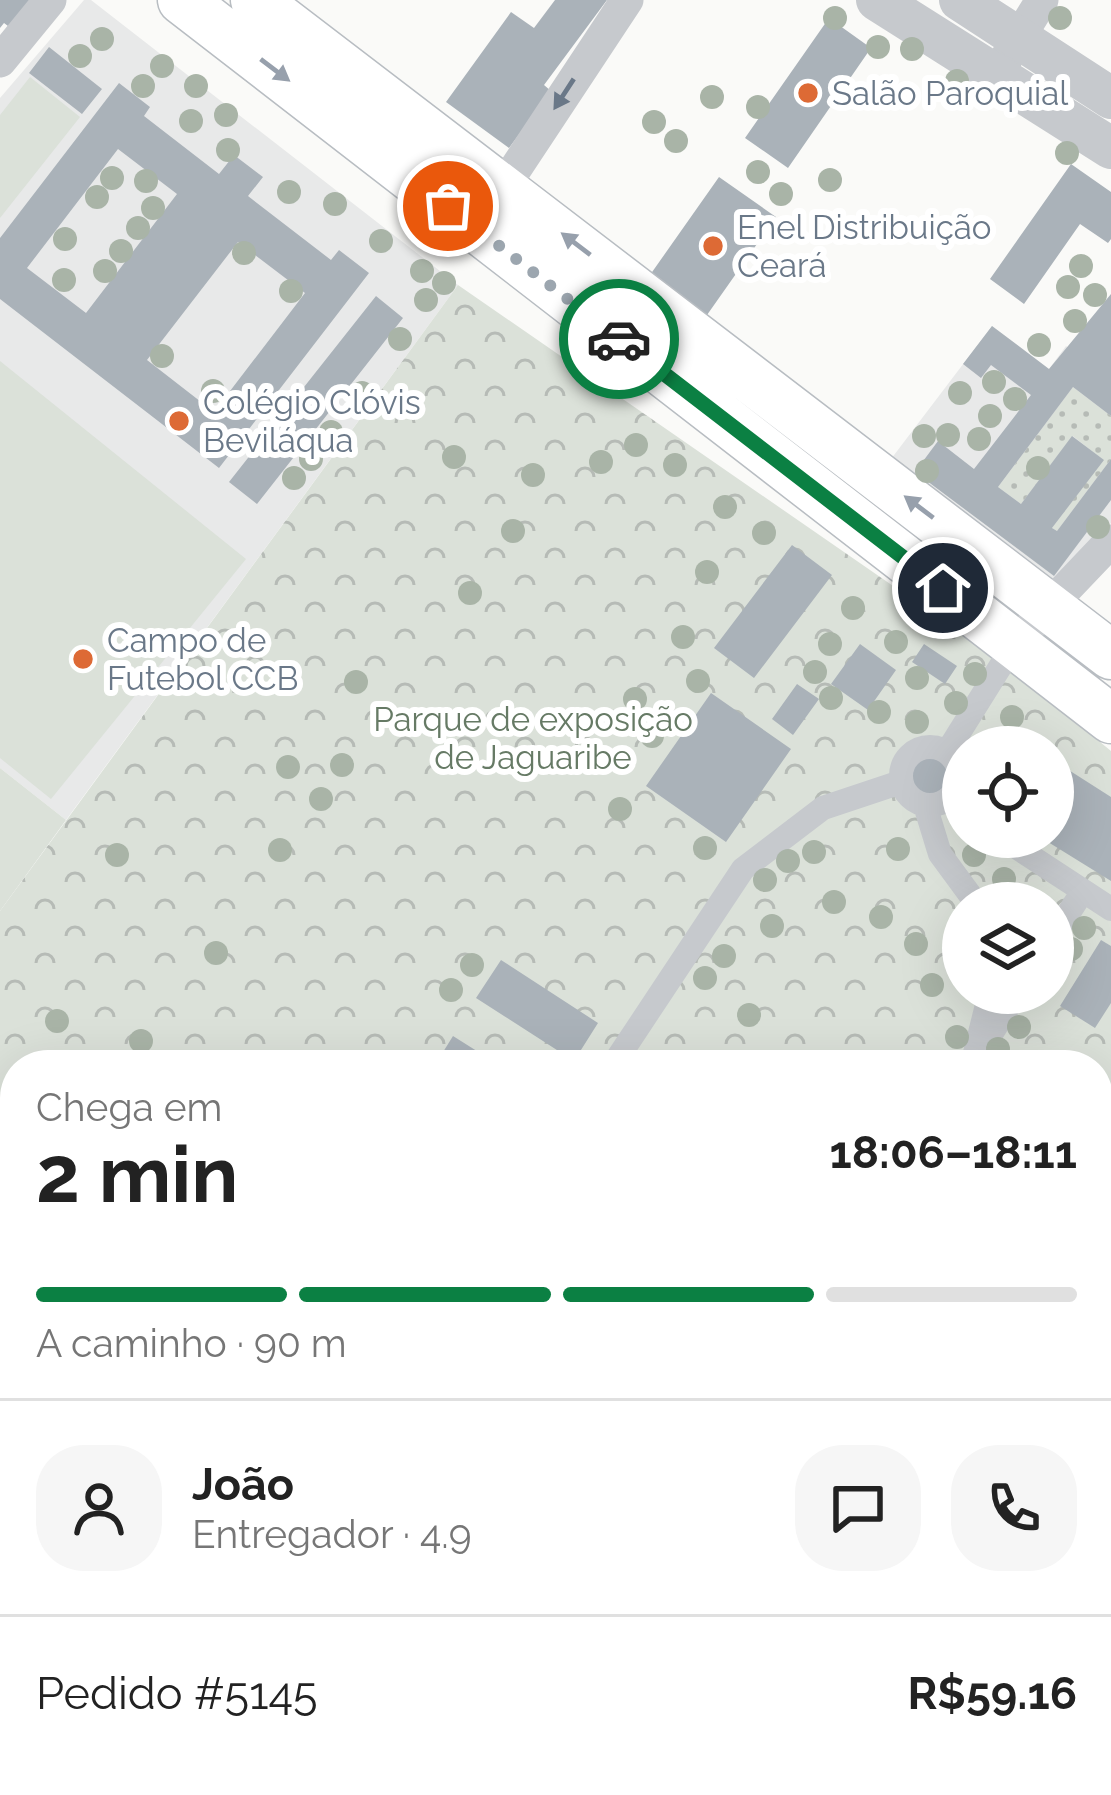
<!DOCTYPE html>
<html lang="pt">
<head>
<meta charset="utf-8">
<style>
  :root { --surface:#fff; --page:#f6f6f6; --text:#222; --muted:#767676; --line:#e0e0e0; --accent:#0b8043 }
  body { margin:0; font-family:Raleway,sans-serif; background:var(--page); color:var(--text); height:100vh; display:flex; flex-direction:column; font-size:45px; white-space:nowrap }
  * { box-sizing:border-box; margin:0 }
  p { font-size:39px; color:var(--muted) }
  .icon { flex:none; width:66px; height:66px; fill:none; stroke:currentColor; stroke-width:2; stroke-linecap:round; stroke-linejoin:round }
  .map { position:relative; flex:1; overflow:hidden }
  .drawer { position:absolute; left:0px; top:1050px; width:1113px; height:747px; display:flex; flex-direction:column; background:var(--surface); border-radius:48px 48px 0 0; box-shadow:0 12px 48px #0002 }
  .drawer>* { flex:none }
  .controls { position:absolute; left:942px; top:726px; display:grid; gap:24px }
  .controls a { display:grid; place-items:center; width:132px; height:132px; border-radius:50%; background:var(--surface); box-shadow:0 12px 48px #0002; font-size:60px }
  .pin { position:absolute; display:grid; place-items:center; width:102px; height:102px; color:#fff; margin:-51px; border:6px solid #fff; border-radius:50%; box-shadow:0 3px 12px #0007 }
  .courier { position:absolute; display:grid; place-items:center; width:120px; height:120px; margin:-60px; border:9px solid #0b8043; border-radius:50%; background:#fff; color:#222; box-shadow:0 3px 15px #0007 }
  .headline em { font-style:normal; font-weight:700 }
  .headline div { display:flex; flex-direction:column-reverse }
  .headline { display:flex; align-items:center; justify-content:space-between; height:204px; padding:0 36px }
  h1 { font-size:78px; font-weight:700; line-height:90px }
  .bar { display:grid; grid-template-columns:repeat(4,1fr); gap:18px 12px; align-content:center; height:144px; padding:0 36px }
  .bar i { height:15px; border-radius:9px; background:var(--line) }
  .bar .selected { background:var(--accent) }
  .bar p { grid-column:span 4 }
  .line { display:flex; align-items:center; gap:30px; padding:0 36px; border-top:3px solid var(--line) }
  .line div { flex:1 }
  .round { display:grid; place-items:center; flex:none; width:126px; height:126px; border-radius:48px; background:var(--page) }
  .map>svg:first-child { display:block }
  .built { fill:#e8e9e9 }
  .grass { fill:#dbe1d9 }
  .wetland { fill:url(#wetland-marsh) }
  .park { fill:url(#park-crowns); fill-rule:evenodd }
  .garden { fill:url(#garden-dots) }
  .lines { fill:none; stroke-linecap:round; stroke-linejoin:round }
  .stream { stroke:#bec7cd; stroke-width:9 }
  .building { fill:#aab2b9; fill-rule:evenodd }
  .secondary-casing { stroke:#b8bdc2; stroke-width:51 }
  .pedestrian { stroke:#c6c9cd; stroke-width:24 }
  .minor { stroke:#c6c9cd; stroke-width:33 }
  .tertiary { stroke:#c6c9cd; stroke-width:42 }
  .secondary { stroke:#fff; stroke-width:48 }
  .tree { fill:#a9b4a7 }
  .oneway { fill:#97a0ac }
  .oneway2 { fill:#6a7888 }
  .done { stroke:#9ca6af; stroke-width:12; stroke-dasharray:0 21.6 }
  .route { stroke:#0b8043; stroke-width:15 }
  .poi-dot { fill:#dd6a35; stroke:#fff; stroke-width:4.5 }
  .labels { text-anchor:middle; dominant-baseline:central; stroke-width:12; stroke-linejoin:round; paint-order:stroke }
  .poi-label { font-size:33px; fill:#6a7888; stroke:#fff; text-anchor:start }
  .park-label { font-size:33px; fill:#667a65; stroke:#fff }
</style>
</head>
<body>
<div class="map">
<svg width="1111" height="1795" viewBox="0 0 1111 1795">
  <defs>
    <pattern id="wetland-marsh" width="20" height="14" patternUnits="userSpaceOnUse" patternTransform="scale(3)"><rect width="20" height="14" fill="#dbe1d9"/><path d="M1 5h8M5 5V1M11 12h8M15 12V8" fill="none" stroke="#b6bbb6"/></pattern>
    <pattern id="park-crowns" width="20" height="18" patternUnits="userSpaceOnUse" patternTransform="scale(3)"><rect width="20" height="18" fill="#dbe1d9"/><path d="M2 6a3 3 0 1 1 6 0M12 15a3 3 0 1 1 6 0" fill="none" stroke="#b6bbb6"/></pattern>
    <pattern id="garden-dots" width="8" height="8" patternUnits="userSpaceOnUse" patternTransform="scale(3)"><rect width="8" height="8" fill="#dbe1d9"/><path d="M2 2h.1M6 6h.1" fill="none" stroke="#b6bbb6" stroke-width="1.8" stroke-linecap="round"/></pattern>
  </defs>
  <rect width="100%" height="100%" fill="#fafaf8"/>
  <path class="built" d="M84,0H91L458,285L66,820L0,768V98Z
    M992,326L1049,369L1066,346L1111,380V523L1059,577L1047,583L888,463Z"/>
  <path class="grass" d="M30,77L80,117L0,218V115Z
    M0,361L246,559L51,799L0,758Z
    M0,768L66,820L0,911Z"/>
  <path class="wetland" d="M0,1267L15,1277V1782H927L936,1795H203C177,1790 152,1787 126,1795H0Z"/>
  <path class="park" d="M458,285L1003,662L1111,751V1795H936L927,1782H1098V1065H15V1277L0,1267V911ZM963,747H1053V837H963ZM963,903H1053V993H963Z"/>
  <path class="garden" d="M1073,387L1111,416V459L1057,531L1052,528L1103,460L1073,436L1021,504L998,487Z"/>
  <g class="lines">
    <path class="stream" d="M0,1371L15,1384
      M909,1782L916,1795"/>
  </g>
  <path class="building" d="M0,0H42L16,32L4,23L0,28Z
    M555,0H607L544,85L551,91L509,148L446,102L511,12L534,28Z
    M829,18L871,48L788,168L745,138Z
    M49,47L102,89L82,114L29,73Z
    M119,83L150,107L144,116L219,174L234,155L263,177L248,196L331,260L339,250L369,273L219,468L0,299V238ZM118,149L177,194L86,313L27,268ZM238,242L305,293L214,412L147,360Z
    M1071,164L1111,192V239L1108,243L1080,224L1024,304L990,279Z
    M719,177L776,217L707,315L650,275Z
    M1111,294V416L1073,387L998,487L1021,504L1072,436L1104,460L1052,528L1057,531L1111,459V500L1054,576L915,472L938,441L974,469L1031,395L991,365L981,378L963,364L992,326L1049,369Z
    M376,296L403,318L257,504L229,482Z
    M792,545L832,575L754,678L714,648Z
    M860,644L896,670L868,710L831,684Z
    M924,644L957,666L945,684L912,662Z
    M797,684L819,699L793,735L772,719Z
    M711,693L791,749L726,842L646,786Z
    M909 776a21 21 0 1 1 42 0a21 21 0 1 1-42 0Z
    M1053,760L1111,797V881L1040,837H1053Z
    M1101,940L1111,946V1003L1095,1028L1060,1006Z
    M501,960L598,1023L574,1061L476,998Z
    M453,1036L499,1065H435Z"/>
  <g class="lines">
    <g class="secondary-casing">
      <path id="secondary" d="M182,0L1111,719
        M255,0L1111,655"/>
    </g>
    <path class="pedestrian" d="M901 776a29 29 0 1 1 58 0a29 29 0 1 1-58 0Z
      M947,752L1015,643
      M925,805L940,854L976,903
      M1001,837L1111,909
      M1053,937L1083,891
      M986,1042L1017,993
      M613,1065L743,869L823,808L901,782
      M972,1065L990,993"/>
    <path class="minor" d="M0,61L50,0
      M996,75L1042,0
      M492,204L627,0
      M1034,622L1111,541
      M1098,1312L1111,1336"/>
    <path class="tertiary" d="M877,0L1111,148
      M960,0L1111,98"/>
    <use href="#secondary" class="secondary"/>
  </g>
  <g class="tree">
    <circle cx="835" cy="18" r="12"/>
    <circle cx="1060" cy="18" r="12"/>
    <circle cx="102" cy="39" r="12"/>
    <circle cx="878" cy="47" r="12"/>
    <circle cx="912" cy="49" r="12"/>
    <circle cx="80" cy="56" r="12"/>
    <circle cx="162" cy="66" r="12"/>
    <circle cx="957" cy="81" r="12"/>
    <circle cx="143" cy="86" r="12"/>
    <circle cx="196" cy="86" r="12"/>
    <circle cx="712" cy="97" r="12"/>
    <circle cx="758" cy="107" r="12"/>
    <circle cx="226" cy="115" r="12"/>
    <circle cx="191" cy="121" r="12"/>
    <circle cx="654" cy="122" r="12"/>
    <circle cx="676" cy="141" r="12"/>
    <circle cx="228" cy="150" r="12"/>
    <circle cx="1067" cy="153" r="12"/>
    <circle cx="758" cy="172" r="12"/>
    <circle cx="112" cy="178" r="12"/>
    <circle cx="830" cy="180" r="12"/>
    <circle cx="146" cy="181" r="12"/>
    <circle cx="289" cy="192" r="12"/>
    <circle cx="781" cy="194" r="12"/>
    <circle cx="97" cy="197" r="12"/>
    <circle cx="335" cy="204" r="12"/>
    <circle cx="153" cy="208" r="12"/>
    <circle cx="138" cy="228" r="12"/>
    <circle cx="65" cy="239" r="12"/>
    <circle cx="381" cy="241" r="12"/>
    <circle cx="121" cy="251" r="12"/>
    <circle cx="244" cy="253" r="12"/>
    <circle cx="1081" cy="266" r="12"/>
    <circle cx="105" cy="271" r="12"/>
    <circle cx="422" cy="271" r="12"/>
    <circle cx="64" cy="280" r="12"/>
    <circle cx="444" cy="283" r="12"/>
    <circle cx="1068" cy="287" r="12"/>
    <circle cx="291" cy="291" r="12"/>
    <circle cx="1095" cy="295" r="12"/>
    <circle cx="426" cy="300" r="12"/>
    <circle cx="1075" cy="321" r="12"/>
    <circle cx="400" cy="339" r="12"/>
    <circle cx="1039" cy="345" r="12"/>
    <circle cx="162" cy="356" r="12"/>
    <circle cx="994" cy="382" r="12"/>
    <circle cx="213" cy="391" r="12"/>
    <circle cx="362" cy="393" r="12"/>
    <circle cx="960" cy="393" r="12"/>
    <circle cx="1015" cy="399" r="12"/>
    <circle cx="990" cy="416" r="12"/>
    <circle cx="331" cy="432" r="12"/>
    <circle cx="948" cy="435" r="12"/>
    <circle cx="924" cy="436" r="12"/>
    <circle cx="979" cy="439" r="12"/>
    <circle cx="636" cy="445" r="12"/>
    <circle cx="454" cy="457" r="12"/>
    <circle cx="311" cy="459" r="12"/>
    <circle cx="601" cy="462" r="12"/>
    <circle cx="675" cy="465" r="12"/>
    <circle cx="1038" cy="468" r="12"/>
    <circle cx="927" cy="471" r="12"/>
    <circle cx="533" cy="475" r="12"/>
    <circle cx="294" cy="478" r="12"/>
    <circle cx="725" cy="507" r="12"/>
    <circle cx="1098" cy="527" r="12"/>
    <circle cx="513" cy="531" r="12"/>
    <circle cx="764" cy="533" r="12"/>
    <circle cx="707" cy="572" r="12"/>
    <circle cx="470" cy="593" r="12"/>
    <circle cx="853" cy="608" r="12"/>
    <circle cx="683" cy="637" r="12"/>
    <circle cx="896" cy="642" r="12"/>
    <circle cx="830" cy="644" r="12"/>
    <circle cx="815" cy="672" r="12"/>
    <circle cx="975" cy="674" r="12"/>
    <circle cx="917" cy="678" r="12"/>
    <circle cx="698" cy="681" r="12"/>
    <circle cx="356" cy="682" r="12"/>
    <circle cx="831" cy="698" r="12"/>
    <circle cx="635" cy="699" r="12"/>
    <circle cx="956" cy="703" r="12"/>
    <circle cx="879" cy="712" r="12"/>
    <circle cx="1012" cy="717" r="12"/>
    <circle cx="917" cy="722" r="12"/>
    <circle cx="652" cy="736" r="12"/>
    <circle cx="342" cy="765" r="12"/>
    <circle cx="288" cy="767" r="12"/>
    <circle cx="321" cy="799" r="12"/>
    <circle cx="620" cy="809" r="12"/>
    <circle cx="705" cy="848" r="12"/>
    <circle cx="898" cy="849" r="12"/>
    <circle cx="280" cy="850" r="12"/>
    <circle cx="814" cy="852" r="12"/>
    <circle cx="117" cy="855" r="12"/>
    <circle cx="974" cy="855" r="12"/>
    <circle cx="788" cy="861" r="12"/>
    <circle cx="1004" cy="879" r="12"/>
    <circle cx="765" cy="880" r="12"/>
    <circle cx="834" cy="902" r="12"/>
    <circle cx="881" cy="917" r="12"/>
    <circle cx="772" cy="926" r="12"/>
    <circle cx="1084" cy="928" r="12"/>
    <circle cx="916" cy="944" r="12"/>
    <circle cx="1071" cy="949" r="12"/>
    <circle cx="216" cy="953" r="12"/>
    <circle cx="724" cy="956" r="12"/>
    <circle cx="472" cy="965" r="12"/>
    <circle cx="705" cy="978" r="12"/>
    <circle cx="932" cy="985" r="12"/>
    <circle cx="451" cy="990" r="12"/>
    <circle cx="749" cy="1015" r="12"/>
    <circle cx="57" cy="1021" r="12"/>
    <circle cx="1019" cy="1027" r="12"/>
    <circle cx="957" cy="1037" r="12"/>
    <circle cx="141" cy="1041" r="12"/>
    <circle cx="998" cy="1049" r="12"/>
  </g>
  <defs><path id="oneway-solid" d="M-6-.8H1V-3.2L6.5 0L1 3.2V.8H-6Z" transform="scale(3)"/></defs>
  <g class="oneway">
    <use href="#oneway-solid" transform="translate(275 70) rotate(37)"/>
    <use href="#oneway-solid" transform="translate(576 244) rotate(-143)"/>
    <use href="#oneway-solid" transform="translate(919 507) rotate(-143)"/>
  </g>
  <use class="oneway2" href="#oneway-solid" transform="translate(564 94) rotate(123)"/>
  <g class="lines">
    <path class="done" d="M448,206L619,339"/>
    <path class="route" d="M619,339L943,588"/>
  </g>
  <g class="poi-dot">
    <circle cx="808" cy="93" r="12"/>
    <circle cx="713" cy="246" r="12"/>
    <circle cx="179" cy="421" r="12"/>
    <circle cx="83" cy="659" r="12"/>
  </g>
  <g class="labels">
    <g class="poi-label">
      <text x="832" y="93">Salão Paroquial</text>
      <text x="737" y="227">Enel Distribuição<tspan x="737" dy="38">Ceará</tspan></text>
      <text x="203" y="402">Colégio Clóvis<tspan x="203" dy="38">Beviláqua</tspan></text>
      <text x="107" y="640">Campo de<tspan x="107" dy="38">Futebol CCB</tspan></text>
    </g>
    <g class="park-label">
      <text x="533" y="719">Parque de exposição<tspan x="533" dy="38">de Jaguaribe</tspan></text>
    </g>
  </g>
</svg>
<div class="controls">
<a><svg class="icon" aria-label="locate" viewBox="0 0 24 24"><circle cx="12" cy="12" r="6"/><path d="M12 2v4M12 18v4M2 12h4M18 12h4"/></svg></a>
<a><svg class="icon" aria-label="layers" viewBox="0 0 24 24"><path d="M12 4l9 5-9 5-9-5zM3 14l9 5 9-5"/></svg></a>
</div>
<div class="pin" style="left:448px;top:206px;background:#ea580c"><svg class="icon" aria-label="bag" viewBox="0 0 24 24"><path d="M5 8h14l-1 12H6zM9 8a3 3 0 0 1 6 0"/></svg></div>
<div class="pin" style="left:943px;top:588px;background:#1f2937"><svg class="icon" aria-label="home" viewBox="0 0 24 24"><path d="M3 11l9-7 9 7M6 9v11h12V9"/></svg></div>
<div class="courier" style="left:619px;top:339px"><svg class="icon" aria-label="car" viewBox="0 0 24 24"><path d="M5 17H2v-5l4-1 3-4h7l3 4 3 1v5h-3M9 17h6M6 11h13"/><circle cx="7" cy="17" r="2"/><circle cx="17" cy="17" r="2"/></svg></div>
<section class="drawer">
<div class="headline"><div><h1>2 min</h1><p>Chega em</p></div><em>18:06–18:11</em></div>
<div class="bar"><i class="selected"></i><i class="selected"></i><i class="selected"></i><i></i><p>A caminho · 90 m</p></div>
<div class="line" style="height:216px"><a class="round"><svg class="icon" aria-label="person" viewBox="0 0 24 24"><circle cx="12" cy="8" r="4"/><path d="M4 21q1-7 8-7t8 7"/></svg></a><div><b>João</b><p>Entregador · 4.9</p></div><a class="round"><svg class="icon" aria-label="chat" viewBox="0 0 24 24"><path d="M4 5h16v11H9l-5 4z"/></svg></a><a class="round"><svg class="icon" aria-label="phone" viewBox="0 0 24 24"><path d="M5 4h4l2 5-3 2q2 4 5 5l2-3 5 2v4C11 20 4 13 5 4z"/></svg></a></div>
<div class="line" style="height:156px"><div>Pedido #5145</div><b>R$59.16</b></div>
</section>
</div>
</body>
</html>
